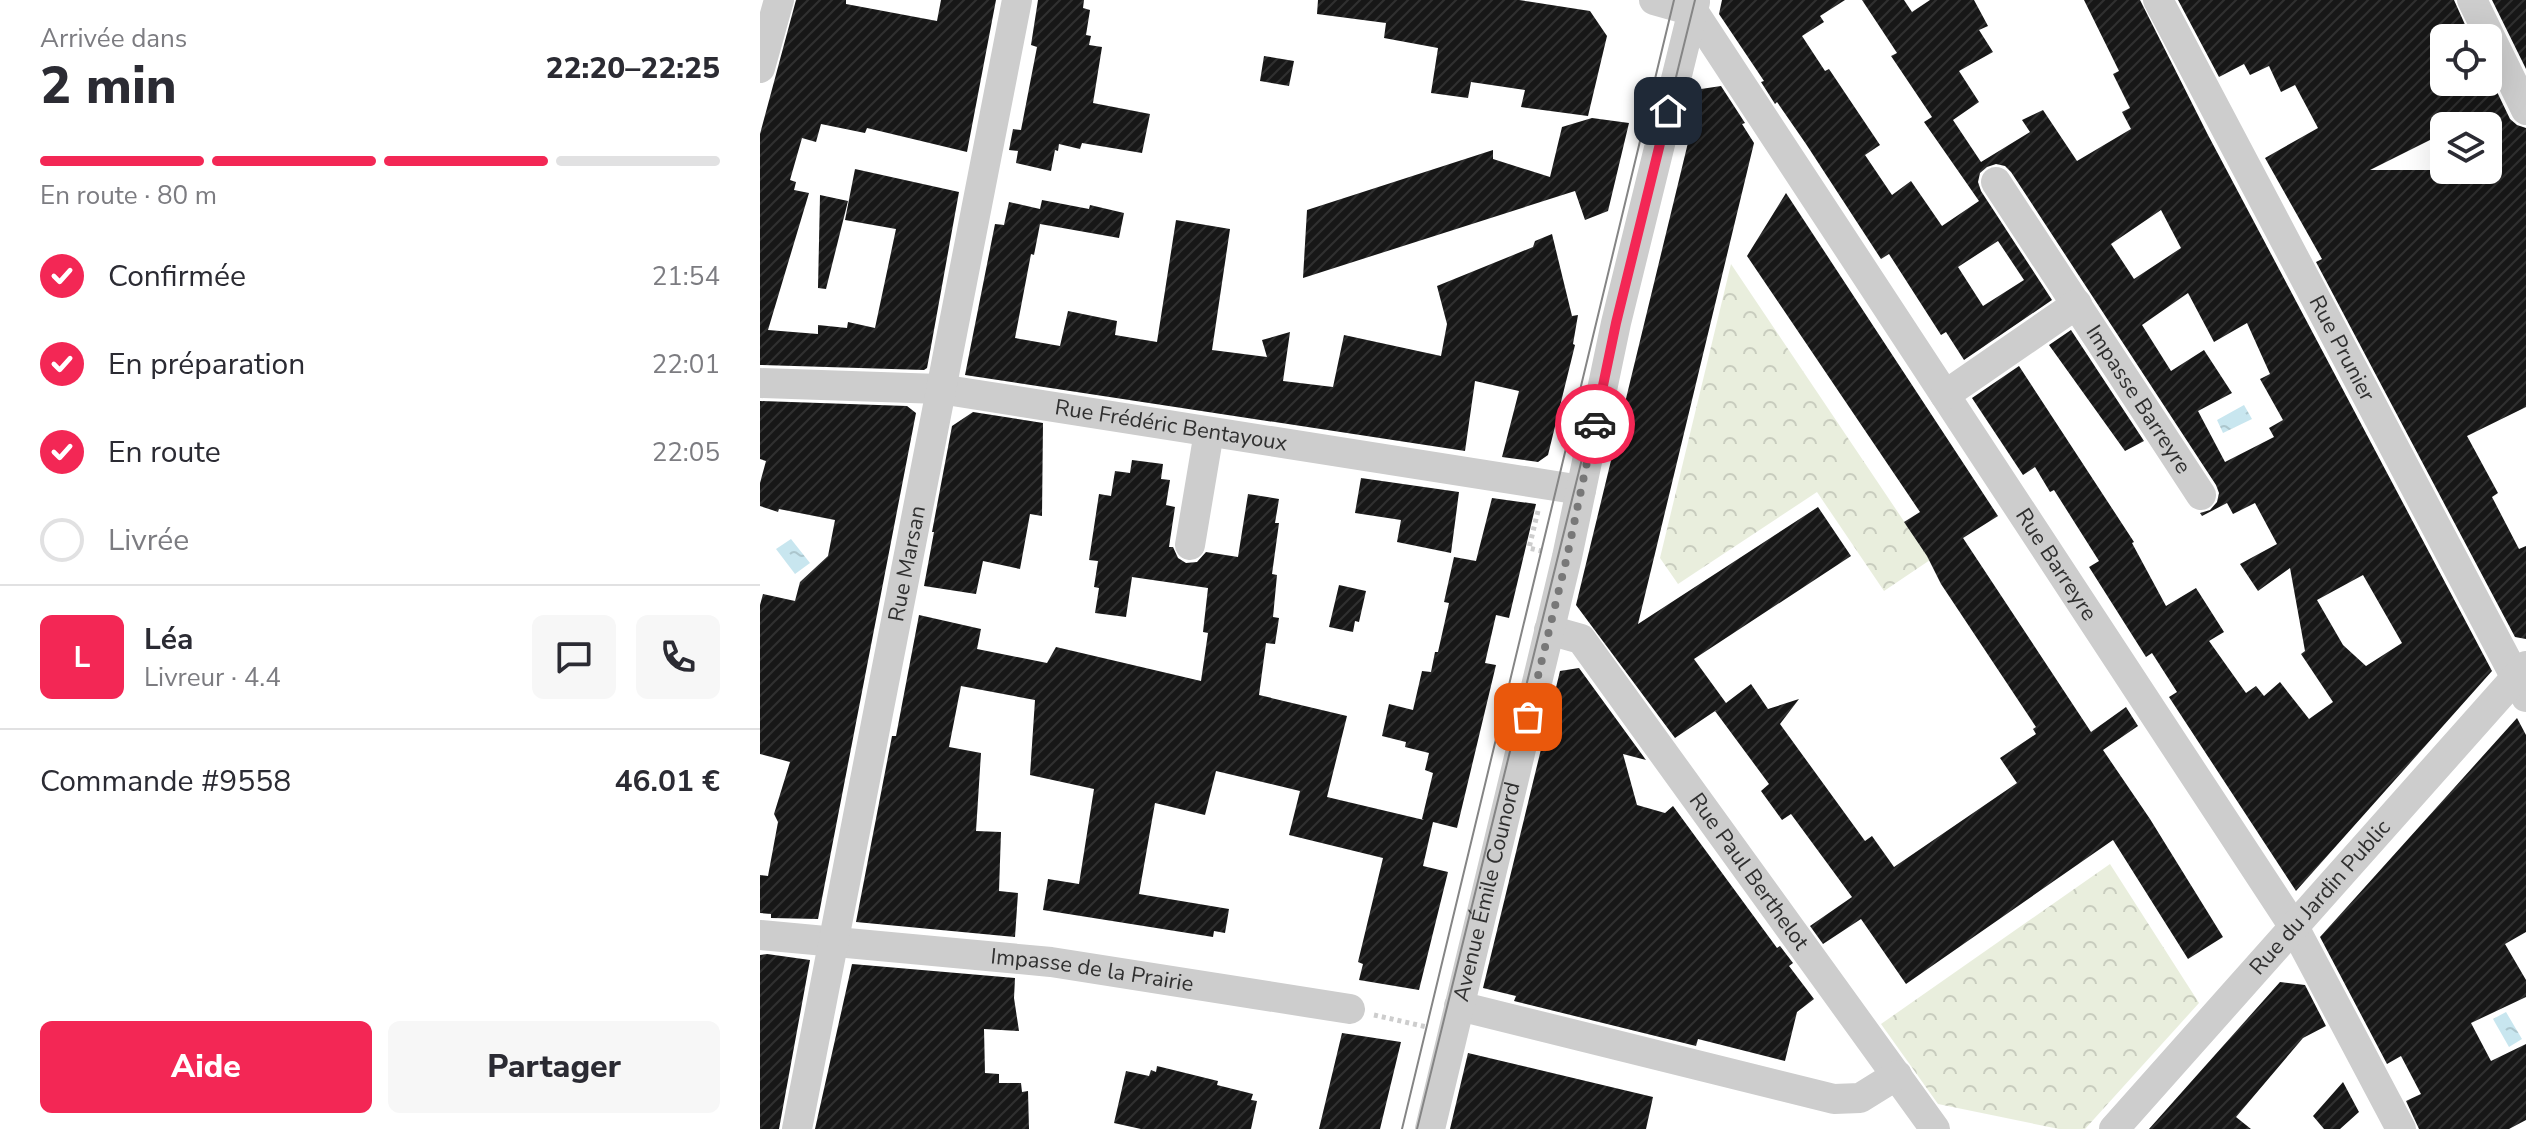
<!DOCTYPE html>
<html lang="fr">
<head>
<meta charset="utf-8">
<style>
  :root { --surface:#fff; --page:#f7f7f7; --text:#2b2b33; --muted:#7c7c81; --line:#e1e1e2; --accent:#f32755 }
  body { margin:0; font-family:"Nunito Sans",sans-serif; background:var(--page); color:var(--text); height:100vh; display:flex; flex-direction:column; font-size:30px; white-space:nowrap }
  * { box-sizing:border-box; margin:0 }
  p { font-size:26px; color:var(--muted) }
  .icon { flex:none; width:44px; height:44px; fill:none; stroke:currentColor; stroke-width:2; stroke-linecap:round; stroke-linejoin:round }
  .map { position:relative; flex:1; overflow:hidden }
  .details { display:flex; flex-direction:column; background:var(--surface); width:760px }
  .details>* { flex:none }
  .tools { position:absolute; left:1670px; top:24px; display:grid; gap:16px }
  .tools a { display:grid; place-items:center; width:72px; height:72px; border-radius:12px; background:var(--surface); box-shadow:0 8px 32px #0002; font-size:40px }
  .pin { position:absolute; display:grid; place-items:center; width:68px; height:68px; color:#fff; margin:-34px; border-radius:16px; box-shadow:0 4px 12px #0006 }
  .courier { position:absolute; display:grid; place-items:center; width:80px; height:80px; margin:-40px; border:6px solid #f32755; border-radius:50%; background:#fff; color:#222; box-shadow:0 2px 10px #0007 }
  .head em { font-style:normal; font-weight:800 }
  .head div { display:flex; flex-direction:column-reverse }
  .head { display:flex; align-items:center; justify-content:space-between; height:136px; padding:0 40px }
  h1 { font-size:52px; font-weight:800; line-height:60px }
  .bar { display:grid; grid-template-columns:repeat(4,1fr); gap:12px 8px; align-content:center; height:96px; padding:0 40px }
  .bar i { height:10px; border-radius:6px; background:var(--line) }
  .bar .current { background:var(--accent) }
  .bar p { grid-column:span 4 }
  .line { display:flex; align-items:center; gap:20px; padding:0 40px; border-top:2px solid var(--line) }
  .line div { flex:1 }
  .round { display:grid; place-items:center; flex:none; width:84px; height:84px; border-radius:12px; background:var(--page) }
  ol { padding:0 40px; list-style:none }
  li { display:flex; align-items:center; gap:24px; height:88px }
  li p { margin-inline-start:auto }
  li .icon { padding:8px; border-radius:50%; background:var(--accent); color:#fff; stroke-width:4 }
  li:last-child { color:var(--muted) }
  li i { width:44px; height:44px; border:4px solid var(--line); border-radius:50% }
  .primary-button { display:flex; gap:16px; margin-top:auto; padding:16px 40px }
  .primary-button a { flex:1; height:92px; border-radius:12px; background:var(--accent); color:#fff; font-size:32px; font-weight:800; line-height:92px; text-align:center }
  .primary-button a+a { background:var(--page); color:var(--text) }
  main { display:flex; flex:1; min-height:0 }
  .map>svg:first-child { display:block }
  .forest { fill:url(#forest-crowns) }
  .water { fill:url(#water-ripples) }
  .building { fill:url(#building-hatch); fill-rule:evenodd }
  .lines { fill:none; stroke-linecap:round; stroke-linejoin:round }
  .path { stroke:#cdcdcd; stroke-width:5; stroke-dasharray:4 4; stroke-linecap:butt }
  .minor { stroke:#cdcdcd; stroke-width:30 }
  .tram { stroke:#858585; stroke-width:2 }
  .done { stroke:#787878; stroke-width:8; stroke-dasharray:0 14.4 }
  .route { stroke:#f32755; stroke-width:10 }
  .labels { text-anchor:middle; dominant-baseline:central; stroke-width:8; stroke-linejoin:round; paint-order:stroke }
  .street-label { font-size:22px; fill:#303030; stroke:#fff }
</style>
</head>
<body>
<main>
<section class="details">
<div class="head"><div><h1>2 min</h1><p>Arrivée dans</p></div><em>22:20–22:25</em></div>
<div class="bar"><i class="current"></i><i class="current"></i><i class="current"></i><i></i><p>En route · 80 m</p></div>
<ol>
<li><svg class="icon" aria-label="check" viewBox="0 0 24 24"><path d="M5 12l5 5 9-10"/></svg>Confirmée<p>21:54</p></li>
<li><svg class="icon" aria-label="check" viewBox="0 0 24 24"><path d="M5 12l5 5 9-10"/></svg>En préparation<p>22:01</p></li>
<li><svg class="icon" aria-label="check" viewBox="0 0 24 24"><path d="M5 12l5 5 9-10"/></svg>En route<p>22:05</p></li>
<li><i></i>Livrée</li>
</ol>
<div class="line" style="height:144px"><b class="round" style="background:var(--accent);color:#fff">L</b><div><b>Léa</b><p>Livreur · 4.4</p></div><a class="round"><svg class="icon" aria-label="chat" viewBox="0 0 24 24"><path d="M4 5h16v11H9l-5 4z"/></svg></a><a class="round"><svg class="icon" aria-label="phone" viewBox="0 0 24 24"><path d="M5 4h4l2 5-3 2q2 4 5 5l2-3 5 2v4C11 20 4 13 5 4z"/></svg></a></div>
<div class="line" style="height:104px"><div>Commande #9558</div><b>46.01 €</b></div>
<div class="primary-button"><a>Aide</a><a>Partager</a></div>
</section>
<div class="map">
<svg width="1766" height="1129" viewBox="0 0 1766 1129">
  <defs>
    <pattern id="forest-crowns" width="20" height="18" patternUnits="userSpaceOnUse" patternTransform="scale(2)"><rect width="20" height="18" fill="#e9eedd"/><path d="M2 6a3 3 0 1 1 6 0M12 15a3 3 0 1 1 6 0" fill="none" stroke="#c8ccbe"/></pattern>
    <pattern id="water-ripples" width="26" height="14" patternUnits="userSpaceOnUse" patternTransform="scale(2)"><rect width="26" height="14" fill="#c8e6ef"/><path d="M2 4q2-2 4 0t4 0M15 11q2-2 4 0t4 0" fill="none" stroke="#acc6cd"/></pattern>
    <pattern id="building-hatch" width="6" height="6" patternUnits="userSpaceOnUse" patternTransform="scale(2)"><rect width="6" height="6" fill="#171717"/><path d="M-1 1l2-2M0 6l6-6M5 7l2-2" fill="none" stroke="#303030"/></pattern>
  </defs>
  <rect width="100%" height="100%" fill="#fff"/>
  <path class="forest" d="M971,264L1170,560L1124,591L1057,492L918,584L900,558Z
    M1350,864L1439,1003L1325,1129H1299L1178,1104L1121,1024Z"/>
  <path class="water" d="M1484,405L1492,419L1463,433L1457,420Z
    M31,539L50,563L35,574L16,549Z
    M1746,1012L1762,1039L1749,1047L1733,1019Z"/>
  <path class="building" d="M36,0H86V4L177,21L181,0H236L207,152L107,128L105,133L61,124L56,142L42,138L30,180L36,182L34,190L49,193L8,330L58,334V325L87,328L88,322L115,328L136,229L85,220L95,169L199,192L172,341L167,368L164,370L0,365V134Z
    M278,0H324L323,8L330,10L326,35L331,36L329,45L342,47L333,103L390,114L382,153L322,143L320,149L299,144L298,151L295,150L291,171L256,163L258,151L249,150L253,129L261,130L277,47L271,45Z
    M558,0H759L830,11L847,36L828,116L761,107L765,90L711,82L708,98L671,93L678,48L624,38L626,23L557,14Z
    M962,0H1085L1060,16L1064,22L1042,36L1065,71L1069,69L1120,145L1105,155L1132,195L1151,181L1182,226L1219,201L1164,122L1172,117L1131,56L1137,53L1102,0H1144L1152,12L1170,0H1214L1228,26L1219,30L1233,52L1199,71L1219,102L1193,120L1221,162L1270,132L1262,120L1283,110L1317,161L1371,129L1362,112L1370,108L1353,74L1359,71L1324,0H1380L1448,135L1732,671L1536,891L1409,697L1417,692L1392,653L1386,657L1329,567L1339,561L1294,490L1290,492L1275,467L1263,475L1212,398L1259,366L1374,542L1372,543L1406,606L1436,588L1464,632L1449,641L1486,693L1496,686L1504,696L1520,682L1549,719L1573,702L1541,654L1545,651L1530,568L1498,591L1480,564L1517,544L1495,503L1473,514L1467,503L1442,516L1440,513L1450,510L1457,502L1459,493L1456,485L1251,172L1245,166L1236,164L1227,167L1220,173L1218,182L1221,191L1292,300L1204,360L1186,332L1181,335L1129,254L1121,259L1046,144L1017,102L1015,104L1001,82L1004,81L959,14ZM1401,210L1421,248L1374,279L1351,244ZM1238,241L1264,280L1223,306L1198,267ZM1428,293L1454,342L1487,323L1510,374L1500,379L1523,420L1509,428L1514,437L1465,462L1438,411L1472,393L1444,350L1411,371L1382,325ZM1603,575L1642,643L1606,666L1583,645L1557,600Z
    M1418,0H1694L1711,38H1684V82H1728V73L1750,119L1757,125L1766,128V407L1707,436L1738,493L1732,497L1759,549L1766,546V639L1755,637L1556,262L1562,259L1505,158L1558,128L1535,85L1521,92L1509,66L1490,75L1484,64L1459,77ZM1684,126H1728V170H1610L1684,133Z
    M1732,0H1766V69Z
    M504,56L534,61L529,86L500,81Z
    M961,86L985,123L982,124L994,143L878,624L1058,507L1091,556L934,659L966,703L991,684L1008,709L1039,699L1020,724L1105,841L1112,836L1134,867L1257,783L1240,758L1276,734L1273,729L1276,727L1181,584L1167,556L1144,522L1160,512L987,256L1026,193L1238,516L1203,538L1331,732L1366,707L1378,726L1343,750L1390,819L1463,937L1428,959L1353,840L1146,984L1101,919L1063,944L1050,926L1092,897L1031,814L1022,820L1001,791L1009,784L955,711L958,709L915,738L816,605L941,89Z
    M832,118L869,123L848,211L825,220L815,191L543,278L547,210L733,150V159L790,177L802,127Z
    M60,195L88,201L66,289L58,288Z
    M282,200L329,209L330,205L364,213L359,238L280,224L274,255L271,254L255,338L300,346L308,311L357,321L355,335L397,342L416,220L470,229L452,350L507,357L502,340L530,332L523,381L573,387L584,335L681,356L687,324L677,286L773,247L775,241L792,234L812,316L818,315L813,344L815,345L788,455L778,462L742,457L759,391L715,381L705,451L205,375L235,224L244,225L249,202L280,209Z
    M1311,330L1384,441L1365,451L1289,345Z
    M0,401L147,406L156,413L58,919L11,918V914L0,913V875L8,876L18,822L14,814L30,762L0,754V605L3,594L35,601L40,582L68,556L75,520L19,509L18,512L0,506V483L6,461L0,459Z
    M213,412L283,423L282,516L270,514L260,569L223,561L216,594L164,586L174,532H172L192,426Z
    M372,460L403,464L401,479L410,480L406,505L415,507L409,547H413L418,558L426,563L437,562L446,552L478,557L488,494L519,499L515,523H519L512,574L517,575L513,617L519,618L515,644L506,643L499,695L587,716L567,797L664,820L662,819L673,773L665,770L669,753L645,747L646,742L622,736L629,704L653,710L662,671L671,672L675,652H678L689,603L684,602L694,557L716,561L732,498L776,504L749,618L736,615L725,663L736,665L697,828L673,822L663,866L688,872L659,990L599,980L603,964L598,962L623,858L529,835L540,791L456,771L445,815L395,803L379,894L469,909L465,933L454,931L453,937L283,910L288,879L319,884L334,789L270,775L275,700L201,686L189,747L221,753L216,831L241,832L239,891L258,893L255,937L96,922L132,736H136L159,615L221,629L217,649L287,663L296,647L441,681L448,633L443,632L448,588L372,577L366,617L335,613L339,588L334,587L338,561L329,560L339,494L351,496L355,471L370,473Z
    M601,478L699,492L691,553L637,542L641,520L595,513Z
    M579,585L606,591L599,622L595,621L593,632L569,627Z
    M819,668L886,760L863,754L877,805L905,813L913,806L1017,948L1020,946L1033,963L1029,966L1054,999L1037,1012L1025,1061L938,1039L936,1046L754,1001L756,996L723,988L800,671Z
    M1757,718L1766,735V932L1745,944L1766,980V997L1711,1023L1731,1061L1766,1044V1120L1749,1129H1659L1646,1101L1661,1094L1641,1056L1627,1064L1560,937Z
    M7,954L50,960L19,1129H0V955Z
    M92,964L255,978L254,998L259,1031L224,1029L225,1073L239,1074V1083H261L262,1092L268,1091L269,1129H55Z
    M1520,982L1545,985L1566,1026L1543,1038L1476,1117L1491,1129H1389Z
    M582,1033L641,1042L620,1129H559Z
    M708,1053L893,1097L886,1129H690Z
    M397,1066L458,1081L457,1085L493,1094L491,1100L497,1101L491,1129H381L354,1123L366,1071L389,1076L391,1070L396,1072Z
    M1583,1082L1599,1112L1580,1129H1564L1553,1116Z"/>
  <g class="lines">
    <path class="path" d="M778,511L769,548L781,551
      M614,1015L667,1027"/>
    <g class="minor">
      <path d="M894,0L933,11"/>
      <path id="s1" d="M1398,0L1766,697"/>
      <path d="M1712,0L1766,110"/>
      <path id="s2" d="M933,11L1534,927L1641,1129"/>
      <path d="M0,68L19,0"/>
      <path id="s3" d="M1236,182L1441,495"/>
      <path id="s4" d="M0,383L180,389L821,490"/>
      <path d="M1185,395L1317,304"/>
      <path d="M430,545L449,432"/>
      <path id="s5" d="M789,630L821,639L1175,1129"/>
      <path id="s6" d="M0,935L291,962L590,1009"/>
      <path d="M699,1006L1074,1099L1100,1098L1137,1075"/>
      <path id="s7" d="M37,1129L257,0"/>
      <path id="s8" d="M670,1129L807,557L856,323L935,2"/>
      <path id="s9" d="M1354,1129L1766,666"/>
    </g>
    <path class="tram" d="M642,1129L914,0
      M657,1129L935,0"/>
  </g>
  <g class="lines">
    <path class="done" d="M768,717L807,557L835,424"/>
    <path class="route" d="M835,424L856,323L908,111"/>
  </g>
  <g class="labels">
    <g class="street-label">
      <text stroke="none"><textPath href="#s1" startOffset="394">Rue Prunier</textPath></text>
      <text stroke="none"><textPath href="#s3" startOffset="260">Impasse Barreyre</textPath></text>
      <text stroke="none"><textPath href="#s4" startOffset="414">Rue Frédéric Bentayoux</textPath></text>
      <text stroke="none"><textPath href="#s7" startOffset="576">Rue Marsan</textPath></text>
      <text stroke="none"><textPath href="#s2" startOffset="662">Rue Barreyre</textPath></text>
      <text stroke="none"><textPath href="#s5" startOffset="320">Rue Paul Berthelot</textPath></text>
      <text stroke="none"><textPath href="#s8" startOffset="244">Avenue Émile Counord</textPath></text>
      <text stroke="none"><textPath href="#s9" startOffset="310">Rue du Jardin Public</textPath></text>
      <text stroke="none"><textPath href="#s6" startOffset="334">Impasse de la Prairie</textPath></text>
    </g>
  </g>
</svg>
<div class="tools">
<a><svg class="icon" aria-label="locate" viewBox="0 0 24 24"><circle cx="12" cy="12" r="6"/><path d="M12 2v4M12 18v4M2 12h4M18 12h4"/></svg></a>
<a><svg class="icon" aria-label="layers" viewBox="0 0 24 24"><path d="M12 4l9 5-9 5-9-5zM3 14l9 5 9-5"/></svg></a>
</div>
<div class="pin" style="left:768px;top:717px;background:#ea580c"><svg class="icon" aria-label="bag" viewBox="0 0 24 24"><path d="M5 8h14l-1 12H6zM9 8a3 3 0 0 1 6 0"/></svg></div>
<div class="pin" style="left:908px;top:111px;background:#1f2937"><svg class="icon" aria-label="home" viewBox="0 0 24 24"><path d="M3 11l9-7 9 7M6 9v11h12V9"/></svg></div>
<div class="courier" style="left:835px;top:424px"><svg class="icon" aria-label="car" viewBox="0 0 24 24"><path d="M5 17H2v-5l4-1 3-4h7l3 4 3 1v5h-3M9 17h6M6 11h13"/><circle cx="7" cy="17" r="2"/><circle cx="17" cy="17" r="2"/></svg></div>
</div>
</main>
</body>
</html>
